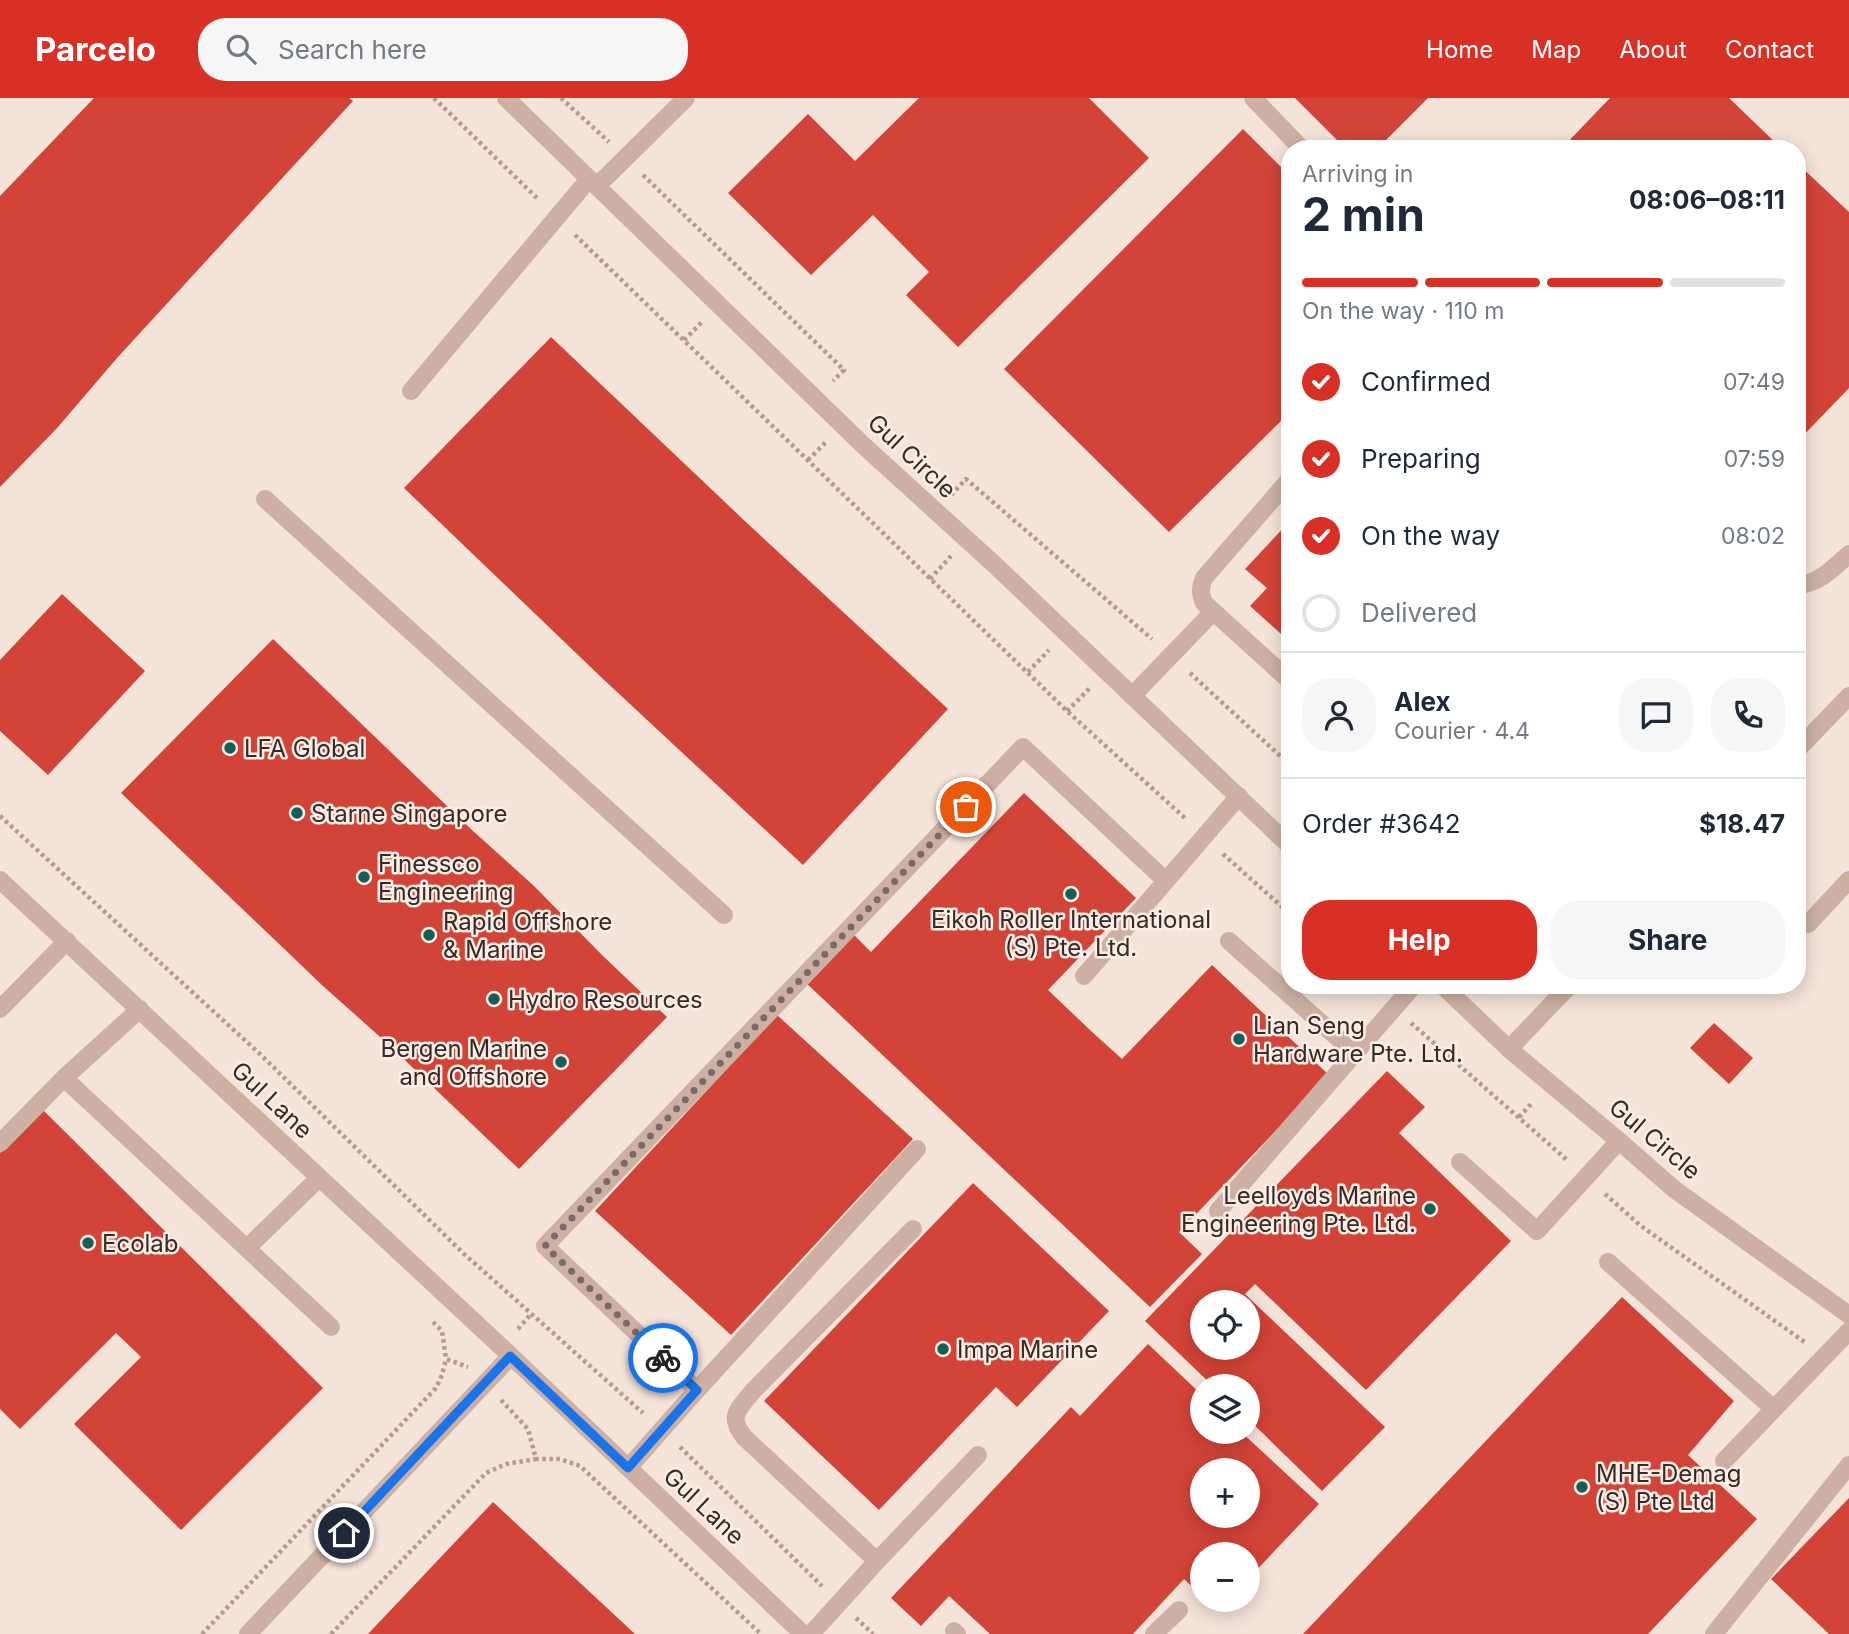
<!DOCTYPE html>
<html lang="en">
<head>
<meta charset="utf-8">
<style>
  :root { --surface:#fff; --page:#f6f6f7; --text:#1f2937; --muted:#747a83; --line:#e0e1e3; --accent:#d93025 }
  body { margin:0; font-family:Inter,sans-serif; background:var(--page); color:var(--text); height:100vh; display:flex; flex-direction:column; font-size:26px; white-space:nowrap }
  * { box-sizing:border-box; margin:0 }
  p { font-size:23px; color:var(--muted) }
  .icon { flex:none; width:38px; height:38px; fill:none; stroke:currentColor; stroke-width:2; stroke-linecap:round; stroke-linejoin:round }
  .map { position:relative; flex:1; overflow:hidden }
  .side { position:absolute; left:1281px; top:42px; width:525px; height:854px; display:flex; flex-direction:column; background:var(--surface); border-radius:28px; box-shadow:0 4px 18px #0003 }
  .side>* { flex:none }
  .fabs { position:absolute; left:1190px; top:1192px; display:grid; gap:14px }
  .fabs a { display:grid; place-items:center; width:70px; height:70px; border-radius:50%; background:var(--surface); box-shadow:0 4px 18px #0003; font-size:35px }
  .pin { position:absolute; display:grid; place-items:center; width:60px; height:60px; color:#fff; margin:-30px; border:4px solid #fff; border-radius:50%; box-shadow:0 2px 7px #0007 }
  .courier { position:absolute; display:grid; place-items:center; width:70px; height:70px; margin:-35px; border:5px solid #1a73e8; border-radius:50%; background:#fff; color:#222; box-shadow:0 2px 9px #0007 }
  .summary em { font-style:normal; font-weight:700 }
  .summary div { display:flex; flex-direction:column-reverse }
  .summary { display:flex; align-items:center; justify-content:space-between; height:119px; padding:0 21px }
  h1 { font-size:46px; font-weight:700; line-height:52px }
  .bar { display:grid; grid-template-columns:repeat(4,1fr); gap:10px 7px; align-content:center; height:84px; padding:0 21px }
  .bar i { height:9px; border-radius:5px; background:var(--line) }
  .bar .selected { background:var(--accent) }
  .bar p { grid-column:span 4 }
  .line { display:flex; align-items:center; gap:18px; padding:0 21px; border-top:2px solid var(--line) }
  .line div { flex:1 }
  .round { display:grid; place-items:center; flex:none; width:74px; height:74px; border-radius:28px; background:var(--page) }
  ol { padding:0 21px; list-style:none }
  li { display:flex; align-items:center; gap:21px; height:77px }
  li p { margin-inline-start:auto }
  li .icon { padding:7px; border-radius:50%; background:var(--accent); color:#fff; stroke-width:4 }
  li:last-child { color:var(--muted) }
  li i { width:38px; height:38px; border:4px solid var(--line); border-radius:50% }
  .button { display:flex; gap:14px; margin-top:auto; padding:14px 21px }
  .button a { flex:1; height:80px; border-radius:28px; background:var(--accent); color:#fff; font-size:28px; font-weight:700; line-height:80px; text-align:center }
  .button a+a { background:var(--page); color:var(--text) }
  header { display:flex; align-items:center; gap:42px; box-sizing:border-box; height:98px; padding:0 35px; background:var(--accent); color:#fff }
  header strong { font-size:33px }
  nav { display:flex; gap:38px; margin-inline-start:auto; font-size:24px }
  .search { width:490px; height:63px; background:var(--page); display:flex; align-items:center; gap:18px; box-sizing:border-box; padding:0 24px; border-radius:28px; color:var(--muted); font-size:26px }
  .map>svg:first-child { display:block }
  .building { fill:#d34438; fill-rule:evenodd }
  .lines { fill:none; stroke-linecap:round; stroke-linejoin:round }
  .path { stroke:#b9998e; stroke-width:4.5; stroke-dasharray:3.5 3.5; stroke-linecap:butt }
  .minor { stroke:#cdb0a3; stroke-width:18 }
  .done { stroke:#7a6a65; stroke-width:7; stroke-dasharray:0 12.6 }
  .route { stroke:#1a73e8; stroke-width:9 }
  .poi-dot { fill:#175e57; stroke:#fbeee6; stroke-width:2.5 }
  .labels { text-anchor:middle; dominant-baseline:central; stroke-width:5; stroke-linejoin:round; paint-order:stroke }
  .street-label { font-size:24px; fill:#382926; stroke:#fbeee6 }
  .poi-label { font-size:24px; fill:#382926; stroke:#fbeee6; text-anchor:start }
</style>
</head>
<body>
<header>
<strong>Parcelo</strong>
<div class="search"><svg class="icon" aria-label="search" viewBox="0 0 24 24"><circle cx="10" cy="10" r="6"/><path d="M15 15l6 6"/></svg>Search here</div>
<nav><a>Home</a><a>Map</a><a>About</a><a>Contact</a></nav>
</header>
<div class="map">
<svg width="1849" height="1536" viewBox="0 0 1849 1536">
  <rect width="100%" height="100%" fill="#f4e3d9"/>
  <path class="building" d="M94,0H349L353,3L117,260L58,329L0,389V98Z
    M919,0H1089L1149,60L958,249L906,197L929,174L873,117L811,177L728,95L808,16L855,63Z
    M1295,0H1428L1377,51H1346Z
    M1610,0H1729L1782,51H1561Z
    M1243,31L1290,78V314L1169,434L1004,271Z
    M1797,65L1849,114V290L1797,344Z
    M551,239L748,426L948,611L803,767L602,580L404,390Z
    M1290,423V544L1250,508L1267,490L1245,471Z
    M62,496L145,573L48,677L0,633V562Z
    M273,541L473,733L533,787L602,857L667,919L519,1071L388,946L323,888L121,695Z
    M1024,695L1136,800L1048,892L1091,933L1122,961L1212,867L1329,977L1179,1134L1202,1156L1150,1209L804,883L851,834L871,854Z
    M777,917L913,1041L731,1237L595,1113Z
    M1714,925L1753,960L1729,986L1690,950Z
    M1387,973L1425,1009L1399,1035L1511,1143L1366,1292L1255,1186L1245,1196L1385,1329L1322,1393L1248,1321V1288H1213L1145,1223ZM1202,1204H1248V1250H1202Z
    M43,1012L323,1290L181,1432L74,1326L141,1259L116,1235L20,1331L0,1311V1055Z
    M973,1085L1109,1213L1017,1309L996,1289L879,1412L764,1303Z
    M1622,1199L1734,1303L1688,1357L1757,1421L1648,1536H1303Z
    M1148,1246L1202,1297V1334H1241L1319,1406L1248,1481V1456H1202V1498L1184,1481L1133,1536H990L949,1498L921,1528L891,1500L1071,1309L1080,1318ZM1202,1372H1248V1418H1202Z
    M1849,1400V1536H1829L1771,1481Z
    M493,1404L635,1536H368Z
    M1206,1502H1229L1218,1513Z"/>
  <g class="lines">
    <path class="path" d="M434,0L539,102
      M561,0L609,44
      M643,77L844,272L833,283
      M575,137L1067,613L1186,721
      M684,242L703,223
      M808,362L827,343
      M951,397L966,381L1152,541
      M930,481L951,458
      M1028,574L1049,552
      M1190,575L1290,667
      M1067,613L1091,589
      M0,718L260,956L463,1155L643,1315
      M1223,756L1290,816
      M1411,925L1567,1062
      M1519,1019L1533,1004
      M1605,1096L1641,1128L1806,1245
      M433,1224L442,1233L446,1261L468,1269
      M518,1231L531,1216
      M501,1302L528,1331L536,1361H560L580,1368L761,1536
      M680,1349L822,1488
      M856,1520L873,1536
      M202,1536L436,1290L442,1277L446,1261
      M331,1536L486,1375L506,1366L536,1361"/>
    <path class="minor" d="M506,0L863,347L996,468L1290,748
      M1253,0L1302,51
      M597,88L686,0
      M411,293L589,81
      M1290,381L1204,480C1200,490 1200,495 1204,505L1290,583
      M265,401L724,817
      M1797,487C1817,487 1835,469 1849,456
      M1132,598L1213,514
      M1797,652L1849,598
      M0,782L511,1258L803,1536
      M1808,826L1849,782
      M1229,843L1355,955
      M1084,878L1239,698
      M1442,887L1509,951L1619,1043L1674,1091L1849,1217
      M0,911L67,843
      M1509,951L1570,887
      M64,980L331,1229
      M0,1045L64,980L140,911
      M1460,1064L1537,1133L1619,1043
      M1218,1113L1414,887
      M247,1150L319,1080
      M1608,1164L1774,1311
      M697,1292L545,1148L1023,649L1166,783
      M1724,1363L1849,1233
      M628,1370L697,1292L917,1051
      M877,1463L745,1340C727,1318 738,1312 753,1293L913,1131
      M954,1533L957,1536
      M248,1536L511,1258
      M811,1536L877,1463L978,1357
      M1154,1536L1179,1512
      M1714,1536L1849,1367"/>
  </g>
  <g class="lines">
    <path class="done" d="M663,1260L545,1148L966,709"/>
    <path class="route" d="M344,1435L510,1258L628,1370L697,1292L663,1260"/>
  </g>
  <g class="poi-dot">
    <circle cx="230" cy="650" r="7"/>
    <circle cx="297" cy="715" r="7"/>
    <circle cx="364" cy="779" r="7"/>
    <circle cx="1071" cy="796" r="7"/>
    <circle cx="429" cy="837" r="7"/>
    <circle cx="494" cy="901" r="7"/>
    <circle cx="1239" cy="941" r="7"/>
    <circle cx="561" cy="964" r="7"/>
    <circle cx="1430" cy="1111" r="7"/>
    <circle cx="88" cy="1145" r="7"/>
    <circle cx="943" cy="1251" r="7"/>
    <circle cx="1582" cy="1389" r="7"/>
  </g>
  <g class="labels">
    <g class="street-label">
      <text transform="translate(912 358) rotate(43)">Gul Circle</text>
      <text transform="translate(272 1002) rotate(43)">Gul Lane</text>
      <text transform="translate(1655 1041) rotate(40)">Gul Circle</text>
      <text transform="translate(704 1408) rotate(43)">Gul Lane</text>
    </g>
    <g class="poi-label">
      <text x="244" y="650">LFA Global</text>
      <text x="311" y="715">Starne Singapore</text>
      <text x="378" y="765">Finessco<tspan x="378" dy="28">Engineering</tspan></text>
      <text x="1071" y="821" text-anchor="middle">Eikoh Roller International<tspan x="1071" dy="28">(S) Pte. Ltd.</tspan></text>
      <text x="443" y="823">Rapid Offshore<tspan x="443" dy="28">&amp; Marine</tspan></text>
      <text x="508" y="901">Hydro Resources</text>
      <text x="1253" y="927">Lian Seng<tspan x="1253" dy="28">Hardware Pte. Ltd.</tspan></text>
      <text x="547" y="950" text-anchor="end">Bergen Marine<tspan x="547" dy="28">and Offshore</tspan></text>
      <text x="1416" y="1097" text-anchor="end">Leelloyds Marine<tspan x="1416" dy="28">Engineering Pte. Ltd.</tspan></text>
      <text x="102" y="1145">Ecolab</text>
      <text x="957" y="1251">Impa Marine</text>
      <text x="1596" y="1375">MHE-Demag<tspan x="1596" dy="28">(S) Pte Ltd</tspan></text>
    </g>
  </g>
</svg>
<div class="fabs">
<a><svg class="icon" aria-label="locate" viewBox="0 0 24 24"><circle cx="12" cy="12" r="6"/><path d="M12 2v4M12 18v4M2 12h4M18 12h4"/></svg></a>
<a><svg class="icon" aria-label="layers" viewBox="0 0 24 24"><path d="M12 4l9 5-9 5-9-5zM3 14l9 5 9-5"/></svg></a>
<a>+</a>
<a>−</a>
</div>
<div class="pin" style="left:966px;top:709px;background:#ea580c"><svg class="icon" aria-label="bag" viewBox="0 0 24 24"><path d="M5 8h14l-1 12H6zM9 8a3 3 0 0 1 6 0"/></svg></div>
<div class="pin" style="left:344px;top:1435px;background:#1f2937"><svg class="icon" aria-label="home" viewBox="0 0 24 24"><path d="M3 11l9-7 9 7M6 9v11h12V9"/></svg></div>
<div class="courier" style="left:663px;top:1260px"><svg class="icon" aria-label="bike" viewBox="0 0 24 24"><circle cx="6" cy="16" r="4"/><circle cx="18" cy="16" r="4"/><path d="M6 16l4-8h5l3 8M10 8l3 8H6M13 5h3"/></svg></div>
<section class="side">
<div class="summary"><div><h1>2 min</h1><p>Arriving in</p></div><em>08:06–08:11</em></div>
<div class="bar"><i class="selected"></i><i class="selected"></i><i class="selected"></i><i></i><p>On the way · 110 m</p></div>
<ol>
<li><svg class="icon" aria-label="check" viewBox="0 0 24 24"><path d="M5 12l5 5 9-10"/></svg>Confirmed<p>07:49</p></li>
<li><svg class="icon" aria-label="check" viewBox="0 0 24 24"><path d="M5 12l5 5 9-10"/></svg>Preparing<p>07:59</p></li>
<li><svg class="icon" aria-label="check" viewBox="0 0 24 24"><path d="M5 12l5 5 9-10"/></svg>On the way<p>08:02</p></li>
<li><i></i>Delivered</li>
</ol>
<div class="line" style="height:126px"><a class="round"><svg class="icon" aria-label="person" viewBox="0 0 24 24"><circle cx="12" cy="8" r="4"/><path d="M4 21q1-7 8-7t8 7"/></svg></a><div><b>Alex</b><p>Courier · 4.4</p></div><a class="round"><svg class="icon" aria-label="chat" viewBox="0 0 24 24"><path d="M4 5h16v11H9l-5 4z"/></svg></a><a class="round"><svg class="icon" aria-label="phone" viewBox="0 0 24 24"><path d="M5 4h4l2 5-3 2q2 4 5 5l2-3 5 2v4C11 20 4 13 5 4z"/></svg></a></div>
<div class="line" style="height:91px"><div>Order #3642</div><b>$18.47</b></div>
<div class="button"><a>Help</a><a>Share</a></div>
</section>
</div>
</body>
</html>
